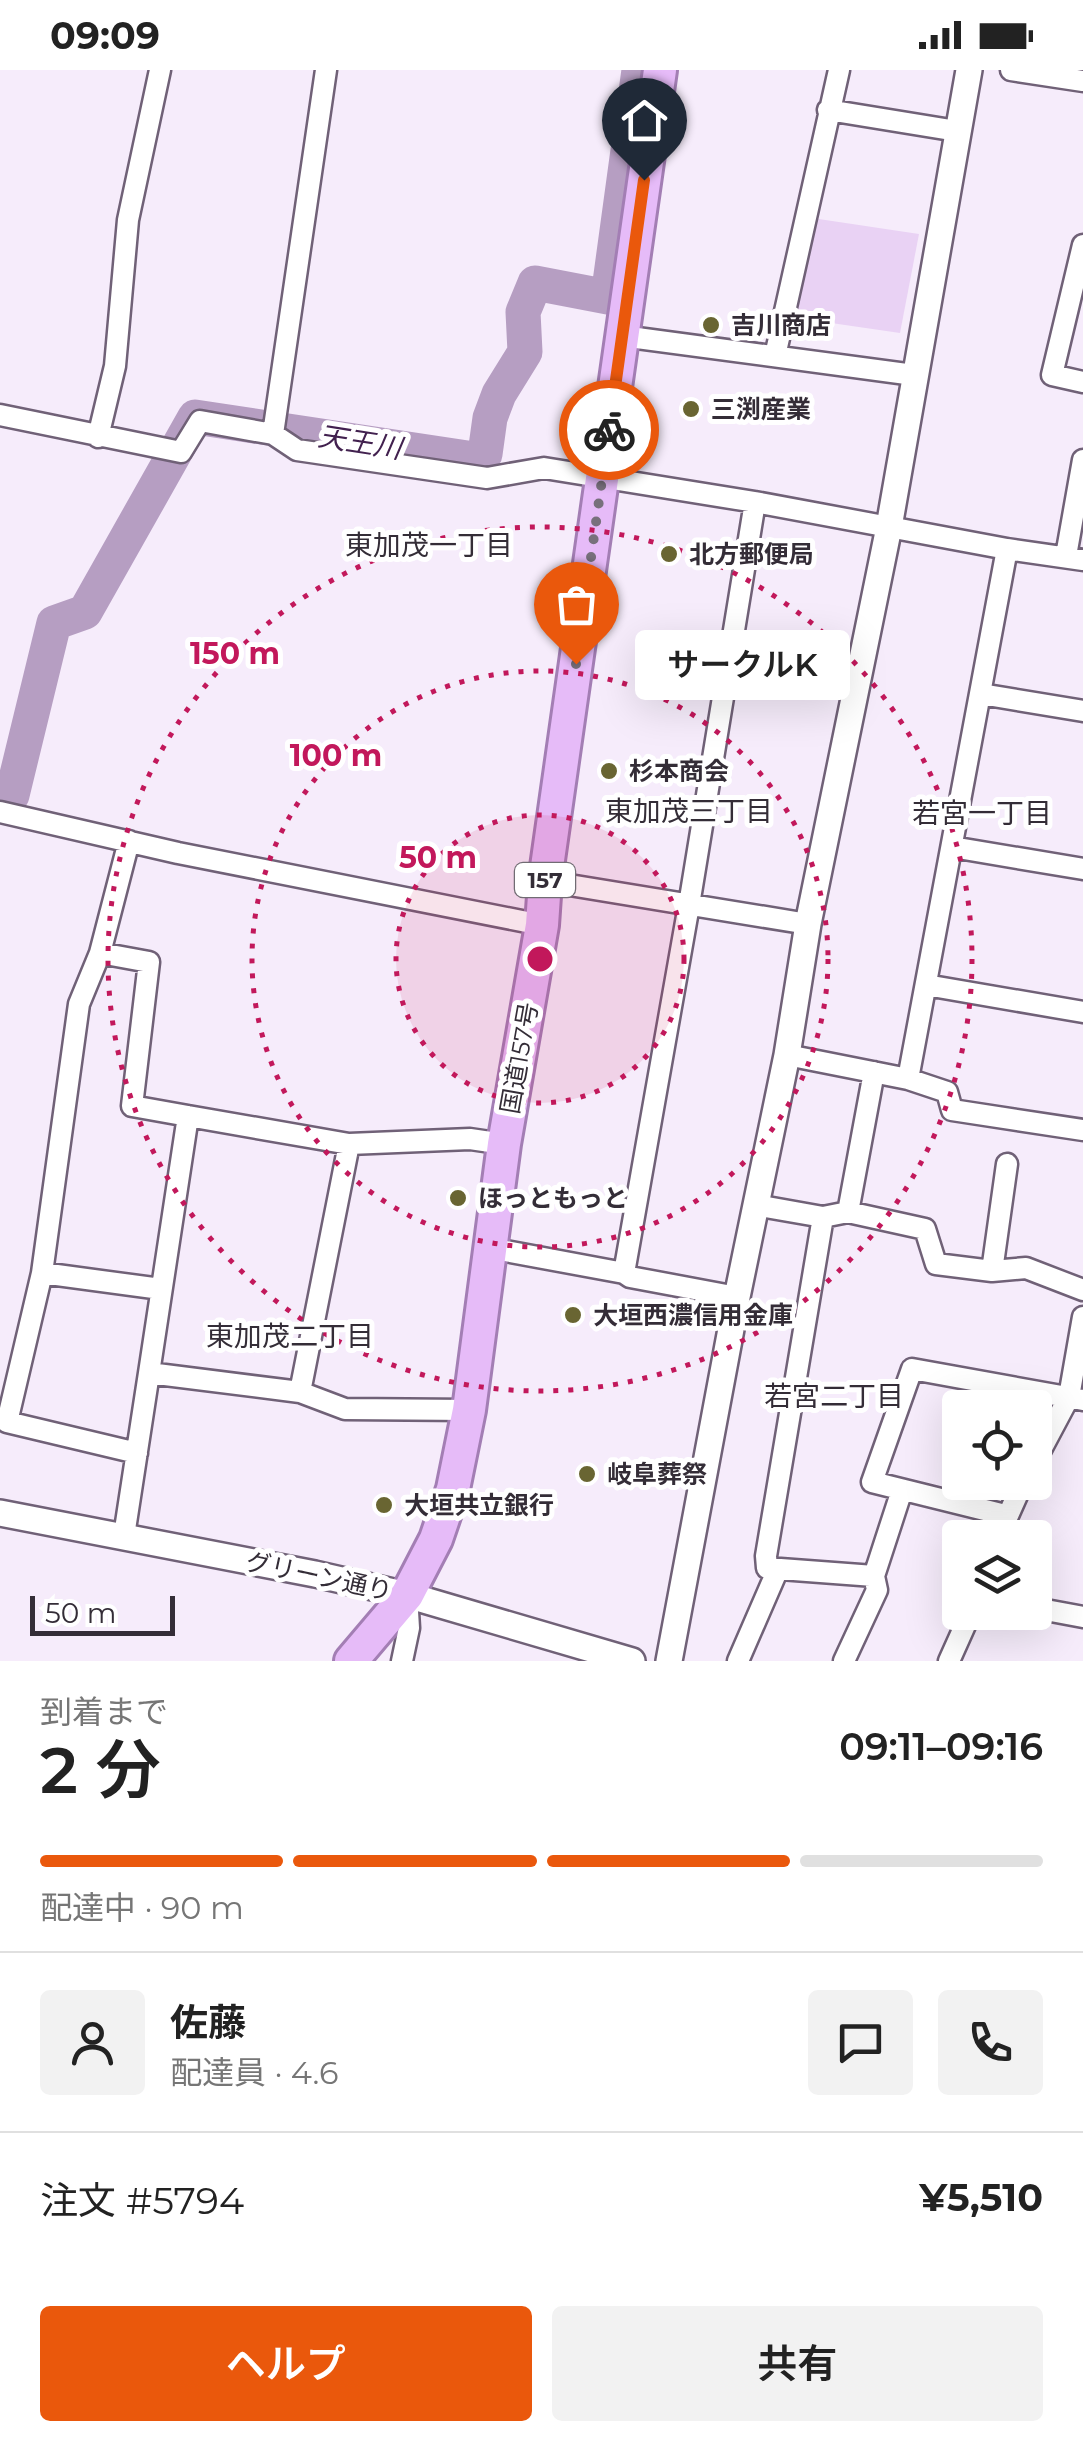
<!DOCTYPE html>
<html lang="ja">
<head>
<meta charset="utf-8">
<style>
  :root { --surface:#fff; --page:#f2f2f2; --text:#222; --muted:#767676; --line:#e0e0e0; --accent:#ea580c }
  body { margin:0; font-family:Montserrat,"Noto Sans JP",sans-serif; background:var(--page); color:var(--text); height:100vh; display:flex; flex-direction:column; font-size:38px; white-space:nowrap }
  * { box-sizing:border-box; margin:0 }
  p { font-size:32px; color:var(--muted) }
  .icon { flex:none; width:55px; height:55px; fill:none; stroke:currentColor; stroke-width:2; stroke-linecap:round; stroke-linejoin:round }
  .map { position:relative; height:1591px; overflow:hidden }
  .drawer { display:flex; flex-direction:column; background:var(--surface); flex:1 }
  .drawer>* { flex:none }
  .buttons { position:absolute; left:942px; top:1320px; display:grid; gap:20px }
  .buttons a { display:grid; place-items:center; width:110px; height:110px; border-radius:10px; background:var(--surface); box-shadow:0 10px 40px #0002; font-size:50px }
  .scale { position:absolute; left:30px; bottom:25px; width:145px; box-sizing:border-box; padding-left:10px; border:5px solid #342d37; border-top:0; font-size:28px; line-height:35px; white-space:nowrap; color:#342d37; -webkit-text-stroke:8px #fff; paint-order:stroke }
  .pin { position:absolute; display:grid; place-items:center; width:85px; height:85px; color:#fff; margin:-102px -42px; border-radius:50% 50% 50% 0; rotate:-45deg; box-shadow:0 0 10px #0007 }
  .pin .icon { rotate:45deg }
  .courier { position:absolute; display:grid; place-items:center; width:100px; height:100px; margin:-50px; border:8px solid #ea580c; border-radius:50%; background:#fff; color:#222; box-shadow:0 2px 12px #0007 }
  .bubble { position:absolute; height:70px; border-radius:10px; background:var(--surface); box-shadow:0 10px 40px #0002; font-size:32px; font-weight:600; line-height:70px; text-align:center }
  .summary em { font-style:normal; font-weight:600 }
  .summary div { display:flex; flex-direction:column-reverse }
  .summary { display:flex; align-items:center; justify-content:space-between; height:170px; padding:0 40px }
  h1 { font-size:65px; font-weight:600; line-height:75px }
  .bar { display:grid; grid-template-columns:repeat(4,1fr); gap:15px 10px; align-content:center; height:120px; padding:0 40px }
  .bar i { height:12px; border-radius:8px; background:var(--line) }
  .bar .active { background:var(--accent) }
  .bar p { grid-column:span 4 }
  .line { display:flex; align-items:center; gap:25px; padding:0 40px; border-top:2px solid var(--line) }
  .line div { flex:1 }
  .round { display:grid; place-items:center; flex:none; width:105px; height:105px; border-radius:10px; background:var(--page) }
  .primary-button { display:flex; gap:20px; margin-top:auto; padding:20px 40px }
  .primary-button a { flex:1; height:115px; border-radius:10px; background:var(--accent); color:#fff; font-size:40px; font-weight:600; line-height:115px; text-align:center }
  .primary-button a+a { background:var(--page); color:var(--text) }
  .status { display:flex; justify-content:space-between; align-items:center; height:70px; padding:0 50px; background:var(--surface); direction:ltr }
  .status svg { height:28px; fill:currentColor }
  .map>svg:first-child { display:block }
  .green { fill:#e9d2f4 }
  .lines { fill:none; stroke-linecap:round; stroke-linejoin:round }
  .river { stroke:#b69ec2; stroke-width:35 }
  .minor-casing { stroke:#706177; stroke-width:25 }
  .tertiary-casing { stroke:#706177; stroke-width:30 }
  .trunk-casing { stroke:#a37eb4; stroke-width:38 }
  .minor { stroke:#fff; stroke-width:20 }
  .tertiary { stroke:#fff; stroke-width:25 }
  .trunk { stroke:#e6bbf8; stroke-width:32 }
  .done { stroke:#78707c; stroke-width:10; stroke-dasharray:0 18 }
  .route { stroke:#ea580c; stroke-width:12 }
  .ring { fill:none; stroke:#c2185b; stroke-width:5; stroke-dasharray:5 10 }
  .poi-dot { fill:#696532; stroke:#fff; stroke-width:4 }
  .labels { text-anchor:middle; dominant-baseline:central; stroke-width:10; stroke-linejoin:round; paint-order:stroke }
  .shield { fill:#fff; stroke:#716c73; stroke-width:2.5 }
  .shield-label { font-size:22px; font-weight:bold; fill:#342d37 }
  .poi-label { font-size:25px; font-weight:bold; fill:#342d37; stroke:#fff; text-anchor:start }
  .street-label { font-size:25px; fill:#342d37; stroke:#fff }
  .water-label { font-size:28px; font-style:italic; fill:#42214f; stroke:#fff }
  .neighbourhood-label { font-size:28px; fill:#342d37; stroke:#fff }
  .centre { fill:#c2185b; stroke:#fff; stroke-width:5 }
  .ring-label { font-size:30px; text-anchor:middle; font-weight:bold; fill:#c2185b; stroke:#fff; stroke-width:10; stroke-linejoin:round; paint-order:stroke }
</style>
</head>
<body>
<div class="status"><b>09:09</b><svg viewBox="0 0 49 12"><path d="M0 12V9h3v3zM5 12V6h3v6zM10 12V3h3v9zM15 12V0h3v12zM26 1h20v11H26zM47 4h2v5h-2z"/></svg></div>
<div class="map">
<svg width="1083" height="1591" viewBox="0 0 1083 1591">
  <rect width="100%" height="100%" fill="#f6ecfb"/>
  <path class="green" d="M812,148L919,164L900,263L790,247Z"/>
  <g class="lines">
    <path class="river" d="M0,726L12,725L54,553L85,542L195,347L474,389L485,384L490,348L499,324L525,282L523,242L535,213L608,227L639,0"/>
    <g class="minor-casing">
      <path id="minor" d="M1011,0L1083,11
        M828,40L957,61
        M1083,175L1052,305L1083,312
        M622,266L914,305
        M775,286L839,0
        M0,345L181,382L200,351L273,364L297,380L487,408L544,398L755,432L1007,479L1083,490
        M273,364L326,0
        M98,367L115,296L128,150L160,0
        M1066,486L1083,390
        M981,624L1083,641
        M0,742L178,783L542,855
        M129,771L100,883L79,934L42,1203L7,1352L137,1383
        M952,777L1083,799
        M545,811L808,854
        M100,883L149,892L132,1036L188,1046
        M926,915L1083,942
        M787,985L908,1009L1007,479
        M874,1002L848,1142L925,1159L936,1194L992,1201L1026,1198L1083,1220
        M908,1009L947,1022L952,1040L1083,1060
        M755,1135L823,1147
        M848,1142L823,1147L766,1486L767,1498L874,1506
        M489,1178L624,1203L689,835L755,432
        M992,1201L1007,1094
        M42,1203L161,1219
        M624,1203L630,1207L737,1227
        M300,1322L349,1074
        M469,1340L345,1339L300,1322L149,1303L188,1046L349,1074L470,1069L504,1074
        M1035,1391L1069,1327L1083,1247
        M1005,1445L872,1412L912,1299L1083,1330
        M124,1466L149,1303
        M998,1468L1023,1412
        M1035,1538L1083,1547
        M402,1591L409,1558L407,1525
        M738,1591L778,1499
        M844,1591L877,1520L874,1506L902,1420
        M949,1591L971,1542"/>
    </g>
    <g class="tertiary-casing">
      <path id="tertiary" d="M0,1443L315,1504L407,1525L632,1591
        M669,1591L737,1227L787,985L808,854L889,457L969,0"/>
    </g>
    <g class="trunk-casing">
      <path id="trunk" d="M351,1591L407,1525L436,1469L453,1419L469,1340L504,1074L542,855L545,811L660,0"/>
    </g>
    <use href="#minor" class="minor"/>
    <use href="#tertiary" class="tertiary"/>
    <use href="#trunk" class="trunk"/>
  </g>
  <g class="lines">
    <path class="done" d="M576,594L609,360"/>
    <path class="route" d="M609,360L644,110"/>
  </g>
  <circle cx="540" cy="889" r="144" fill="#c2185b" fill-opacity=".12"/>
  <g class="ring">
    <circle cx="540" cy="889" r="144"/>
    <circle cx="540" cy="889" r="288"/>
    <circle cx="540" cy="889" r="432"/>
  </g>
  <g class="poi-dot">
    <circle cx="711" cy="255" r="10"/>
    <circle cx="691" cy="339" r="10"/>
    <circle cx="669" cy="484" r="10"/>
    <circle cx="609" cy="701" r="10"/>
    <circle cx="458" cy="1128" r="10"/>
    <circle cx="573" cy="1245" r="10"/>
    <circle cx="587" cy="1404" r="10"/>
    <circle cx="384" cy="1435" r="10"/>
  </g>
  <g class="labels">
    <rect class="shield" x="515" y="793" width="60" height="34" rx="8"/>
    <g class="shield-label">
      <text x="545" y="810">157</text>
    </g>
    <g class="poi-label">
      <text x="731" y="255">吉川商店</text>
      <text x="711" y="339">三渕産業</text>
      <text x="689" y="484">北方郵便局</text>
      <text x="629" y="701">杉本商会</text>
      <text x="478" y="1128">ほっともっと</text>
      <text x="593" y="1245">大垣西濃信用金庫</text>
      <text x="607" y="1404">岐阜葬祭</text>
      <text x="404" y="1435">大垣共立銀行</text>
    </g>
    <g class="street-label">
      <text transform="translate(519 988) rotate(-80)">国道157号</text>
      <text transform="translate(319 1506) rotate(12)">グリーン通り</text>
    </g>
    <g class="water-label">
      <text transform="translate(360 372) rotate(9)">天王川</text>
    </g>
    <g class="neighbourhood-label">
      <text x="429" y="475">東加茂一丁目</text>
      <text x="689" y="741">東加茂三丁目</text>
      <text x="982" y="743">若宮一丁目</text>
      <text x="290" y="1266">東加茂二丁目</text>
      <text x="834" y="1326">若宮二丁目</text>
    </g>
  </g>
  <circle cx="540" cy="889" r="15" class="centre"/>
  <g class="ring-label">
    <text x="235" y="594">150 m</text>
    <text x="336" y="696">100 m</text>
    <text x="438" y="798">50 m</text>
  </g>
</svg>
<div class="buttons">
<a><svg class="icon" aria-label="locate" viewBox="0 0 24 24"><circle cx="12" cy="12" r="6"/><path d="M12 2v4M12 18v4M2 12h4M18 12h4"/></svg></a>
<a><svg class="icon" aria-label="layers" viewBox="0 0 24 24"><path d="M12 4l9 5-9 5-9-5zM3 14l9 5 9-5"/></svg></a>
</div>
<div class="scale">50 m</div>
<div class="pin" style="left:576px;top:594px;background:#ea580c"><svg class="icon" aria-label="bag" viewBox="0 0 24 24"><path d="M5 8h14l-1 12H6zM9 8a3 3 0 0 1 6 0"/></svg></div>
<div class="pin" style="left:644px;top:110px;background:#1f2937"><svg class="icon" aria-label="home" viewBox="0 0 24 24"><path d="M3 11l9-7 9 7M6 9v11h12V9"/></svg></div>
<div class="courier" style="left:609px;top:360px"><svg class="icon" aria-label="bike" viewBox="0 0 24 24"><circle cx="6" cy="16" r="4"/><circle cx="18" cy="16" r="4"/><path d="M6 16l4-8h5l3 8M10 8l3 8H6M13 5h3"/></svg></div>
<div class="bubble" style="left:635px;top:560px;width:215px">サークルK</div>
</div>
<section class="drawer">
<div class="summary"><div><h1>2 分</h1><p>到着まで</p></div><em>09:11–09:16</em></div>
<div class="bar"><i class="active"></i><i class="active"></i><i class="active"></i><i></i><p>配達中 · 90 m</p></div>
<div class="line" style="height:180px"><a class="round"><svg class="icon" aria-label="person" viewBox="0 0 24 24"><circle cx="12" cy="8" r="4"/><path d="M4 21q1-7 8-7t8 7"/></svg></a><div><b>佐藤</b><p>配達員 · 4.6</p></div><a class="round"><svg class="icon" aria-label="chat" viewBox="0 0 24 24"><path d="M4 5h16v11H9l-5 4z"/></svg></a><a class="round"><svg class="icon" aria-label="phone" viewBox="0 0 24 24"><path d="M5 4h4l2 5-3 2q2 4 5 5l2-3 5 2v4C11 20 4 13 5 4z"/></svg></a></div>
<div class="line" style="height:130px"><div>注文 #5794</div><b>¥5,510</b></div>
<div class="primary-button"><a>ヘルプ</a><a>共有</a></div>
</section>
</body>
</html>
